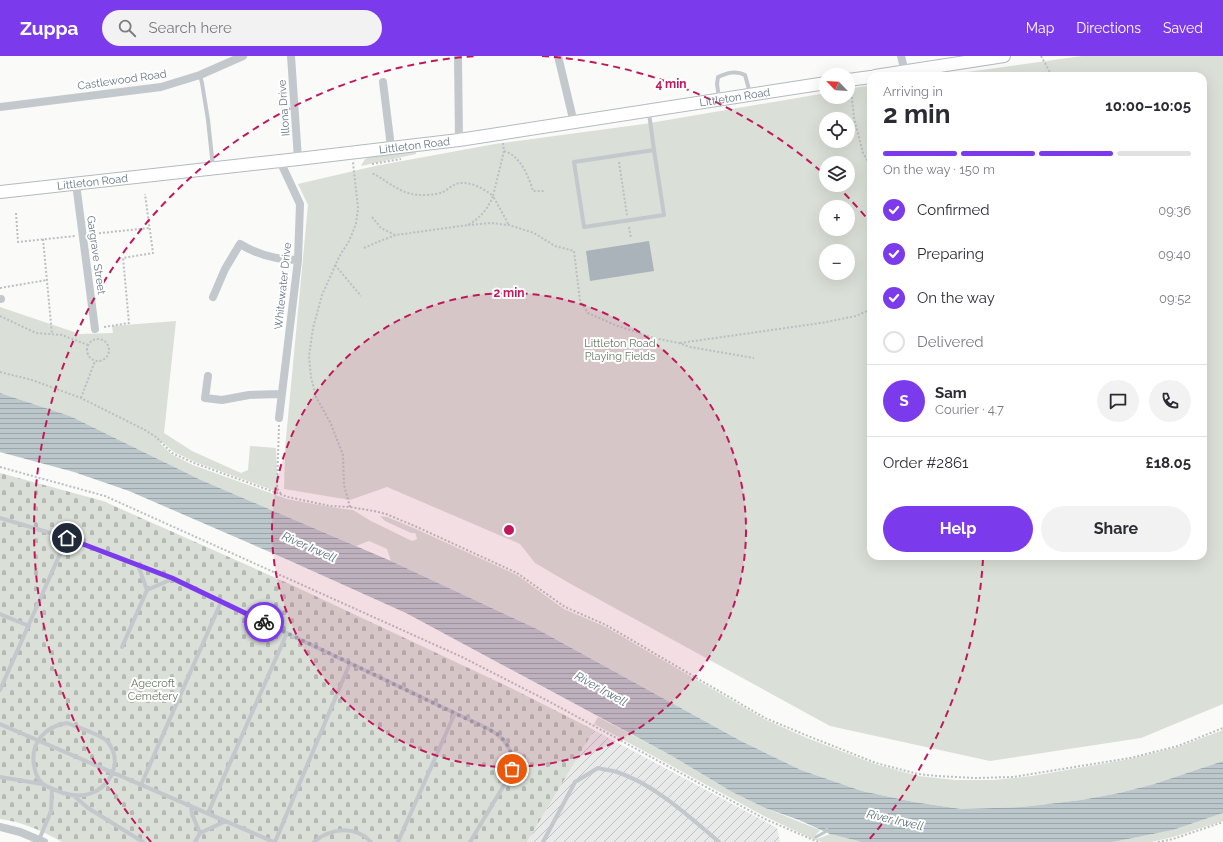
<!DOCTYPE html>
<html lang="en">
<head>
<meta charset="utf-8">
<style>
  :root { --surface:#fff; --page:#f2f2f3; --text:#2b2b33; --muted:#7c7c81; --line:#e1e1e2; --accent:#7c3aed }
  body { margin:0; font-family:Raleway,sans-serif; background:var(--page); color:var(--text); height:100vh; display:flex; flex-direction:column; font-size:15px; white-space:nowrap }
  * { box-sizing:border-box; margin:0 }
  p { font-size:13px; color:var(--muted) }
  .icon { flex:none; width:22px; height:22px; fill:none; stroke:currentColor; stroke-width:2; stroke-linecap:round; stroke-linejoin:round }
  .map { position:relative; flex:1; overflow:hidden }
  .details { position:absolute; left:867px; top:16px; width:340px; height:488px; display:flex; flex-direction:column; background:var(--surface); border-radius:12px; box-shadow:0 4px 16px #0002 }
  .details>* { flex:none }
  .needle { width:26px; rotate:295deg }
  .fabs { position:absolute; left:819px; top:12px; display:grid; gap:8px }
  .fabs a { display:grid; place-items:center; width:36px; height:36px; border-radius:50%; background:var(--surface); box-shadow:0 4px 16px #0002; font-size:20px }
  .pin { position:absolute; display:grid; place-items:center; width:34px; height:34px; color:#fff; margin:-17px; border:2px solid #fff; border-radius:50%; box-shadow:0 1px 4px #0007 }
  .courier { position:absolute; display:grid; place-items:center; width:40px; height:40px; margin:-20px; border:3px solid #7c3aed; border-radius:50%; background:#fff; color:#222; box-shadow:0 1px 5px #0007 }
  .summary em { font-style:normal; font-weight:700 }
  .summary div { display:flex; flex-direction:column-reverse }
  .summary { display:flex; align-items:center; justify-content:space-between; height:68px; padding:0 16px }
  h1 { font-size:26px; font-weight:700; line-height:30px }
  .bar { display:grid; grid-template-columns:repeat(4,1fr); gap:6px 4px; align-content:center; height:48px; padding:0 16px }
  .bar i { height:5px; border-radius:3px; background:var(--line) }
  .bar .selected { background:var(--accent) }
  .bar p { grid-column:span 4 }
  .line { display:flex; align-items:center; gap:10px; padding:0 16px; border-top:1px solid var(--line) }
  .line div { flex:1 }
  .round { display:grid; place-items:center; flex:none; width:42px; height:42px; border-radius:21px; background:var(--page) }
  ol { padding:0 16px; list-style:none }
  li { display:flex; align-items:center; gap:12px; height:44px }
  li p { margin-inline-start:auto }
  li .icon { padding:4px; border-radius:50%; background:var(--accent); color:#fff; stroke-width:4 }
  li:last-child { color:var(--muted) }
  li i { width:22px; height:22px; border:2px solid var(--line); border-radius:50% }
  .button { display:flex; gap:8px; margin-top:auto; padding:8px 16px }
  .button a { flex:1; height:46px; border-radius:24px; background:var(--accent); color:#fff; font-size:16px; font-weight:700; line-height:46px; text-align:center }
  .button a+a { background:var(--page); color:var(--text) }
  header { display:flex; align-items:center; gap:24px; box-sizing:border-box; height:56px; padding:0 20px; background:var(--accent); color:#fff }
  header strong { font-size:19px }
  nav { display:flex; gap:22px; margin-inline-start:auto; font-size:14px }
  .search { width:280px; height:36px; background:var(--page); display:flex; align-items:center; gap:10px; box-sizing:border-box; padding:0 14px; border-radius:22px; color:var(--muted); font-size:15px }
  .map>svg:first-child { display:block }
  .industrial { fill:url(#industrial-furrows) }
  .green { fill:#dadfd7; fill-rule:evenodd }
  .cemetery { fill:url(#cemetery-stones) }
  .water { fill:url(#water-rules) }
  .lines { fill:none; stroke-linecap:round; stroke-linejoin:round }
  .stream { stroke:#bbc7cb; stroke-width:3 }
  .building { fill:#aab3b9 }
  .secondary-casing { stroke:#b3babf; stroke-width:14 }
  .path { stroke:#bbbfc2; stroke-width:2; stroke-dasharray:2 2; stroke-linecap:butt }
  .lane { stroke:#c3c8cc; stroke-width:4 }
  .street { stroke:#c3c8cc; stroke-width:8 }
  .secondary { stroke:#fff; stroke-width:12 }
  .done { stroke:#99a4ac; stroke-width:4; stroke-dasharray:0 7.2 }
  .route { stroke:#7c3aed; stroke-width:5 }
  .ring { fill:none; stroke:#c2185b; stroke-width:2; stroke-dasharray:7 5 }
  .labels { text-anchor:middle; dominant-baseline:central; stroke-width:4; stroke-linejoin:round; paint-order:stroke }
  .street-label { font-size:11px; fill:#657683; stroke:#fff }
  .park-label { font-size:11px; fill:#687a64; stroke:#fff }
  .water-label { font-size:12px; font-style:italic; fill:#60757c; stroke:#fff }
  .centre { fill:#c2185b; stroke:#fff; stroke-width:2 }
  .ring-label { font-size:12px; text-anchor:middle; font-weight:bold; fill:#c2185b; stroke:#fff; stroke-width:4; stroke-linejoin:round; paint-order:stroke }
</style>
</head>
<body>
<header>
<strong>Zuppa</strong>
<div class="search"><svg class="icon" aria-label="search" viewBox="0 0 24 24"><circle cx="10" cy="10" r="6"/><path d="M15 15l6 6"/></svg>Search here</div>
<nav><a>Map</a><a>Directions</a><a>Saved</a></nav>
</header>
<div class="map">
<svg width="1223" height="786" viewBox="0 0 1223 786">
  <defs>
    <pattern id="industrial-furrows" width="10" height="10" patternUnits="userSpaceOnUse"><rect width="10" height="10" fill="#e8e9e9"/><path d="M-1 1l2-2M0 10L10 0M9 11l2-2" fill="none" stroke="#c0c1c2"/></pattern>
    <pattern id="cemetery-stones" width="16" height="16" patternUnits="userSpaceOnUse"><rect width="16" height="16" fill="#dadfd7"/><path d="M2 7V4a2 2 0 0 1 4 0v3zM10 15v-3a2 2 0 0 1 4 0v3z" fill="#b4b9b4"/></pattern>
    <pattern id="water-rules" width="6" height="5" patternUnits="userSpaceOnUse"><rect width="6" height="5" fill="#bbc7cb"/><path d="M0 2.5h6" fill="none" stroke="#9ca6aa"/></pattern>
  </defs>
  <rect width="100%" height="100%" fill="#fafaf8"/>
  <path class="industrial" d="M594,674L777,772L780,786H527Z"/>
  <path class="green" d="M1082,0H1223V648L1141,682L990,705L830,670L569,527L535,507L520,488L387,431L350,444L284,433L285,393L308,149L298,128L375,110L495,88L644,68L826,37V41H848V33L871,29V500H1203V20H938ZM826,63H848V85H826ZM826,107H848V129H826ZM826,151H848V173H826ZM826,195H848V217H826Z
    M416,95V98L361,110L365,103L370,101Z
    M0,251L80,278L113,277L112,270L176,265L164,377L192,395L241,417L248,414L250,390L276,392L278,436L195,406L174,396L161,385L160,387L171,398L193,409L287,443L330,451L353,454L371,465L412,485L417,483L416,479L415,477H411L385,465L380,460L387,461L416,473L517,519L564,553L606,571L764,663L807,682L875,708L918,720L956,724H994L1032,720L1130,703L1178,691L1223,674V705L1154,728L1119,737L1081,744L1022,751L961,753L914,746L862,735L801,714L741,685L537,573L391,505L387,493L369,485L356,490L201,424L70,360L0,337Z
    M598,661L672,700L732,736L765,752L820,774L815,780L817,783L830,778L862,786H822L813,783L766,761L594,668Z
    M1223,757V765L1173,781L1151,786H1113L1173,774Z"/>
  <path class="cemetery" d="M0,417L103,445L294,530L513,633L594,674L527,786H62C45,776 20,765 0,763Z"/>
  <path class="water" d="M0,337L70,360L201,424L391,505L537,573L741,685L801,714L862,735L914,746L961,753L1022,751L1081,744L1119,737L1154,728L1223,705V757L1173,774L1113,786H862L830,778L799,764L765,752L732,736L672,700L406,557L286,503L129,435L74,416L0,396Z"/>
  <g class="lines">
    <path class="stream" d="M816,781L825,776L827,772"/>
  </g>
  <path class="building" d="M649,185L654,215L590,225L586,195Z"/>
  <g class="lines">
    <g class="secondary-casing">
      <g id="secondary">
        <path d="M875,20L1004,0"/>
        <path d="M848,24L871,21"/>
        <path id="s1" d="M0,136L298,103L459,84L826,27"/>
      </g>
    </g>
    <path class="path" d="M1041,0L1052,20
      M851,33L854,62L863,97L871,110
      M503,87L504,95L493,140L509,169
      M504,95C520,99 529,121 533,135H544
      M619,106L627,159
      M372,108L401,103
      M16,157L18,186L75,180
      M372,161L381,172L395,179
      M468,169L491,167L509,169L534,177L555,190L574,195L580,245L588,257L615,269L654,282L679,287L690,291L754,302
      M629,171L631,182
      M91,178L150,172
      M43,183L52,278
      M364,192L380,185L396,179L468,169C480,162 488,153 493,140C483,132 469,124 456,128C451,130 447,134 443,136C436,139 426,139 419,139C400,138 388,125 372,117
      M335,209L361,240
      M0,232L47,224
      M0,260L36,277L62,279L88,289
      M104,271L129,267L123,202L153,197L145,138
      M87 294a11 11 0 1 1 22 0a11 11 0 1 1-22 0Z
      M680,287L821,267L856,260L871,253
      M0,316L32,324L81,342L145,374L156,381L172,397L194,407L288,441L330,450L350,451L374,455L386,458L417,471L517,517L565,551L606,569L765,662L808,680L876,707L918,718L937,720L975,722L1013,721L1130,702L1178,690L1223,672
      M81,342L95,305
      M279,369L277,432L281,438
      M0,411L105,440L462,601L550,646L765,763L818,786
      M350,451L344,429L343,399L331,368L316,341L311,321L309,300L313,272L322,239L339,201L349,185L356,168L358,152L353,106
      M1158,786L1173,783L1223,766"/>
    <path class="lane" d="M200,19L202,27L208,64L213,111
      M719,42L717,28L718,21C727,17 736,14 745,19L750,37
      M649,57L654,94
      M654,94L664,159L584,171L574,106Z
      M0,462L67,482L172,523L455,657L398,786
      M147,534L172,523
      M0,558L29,570
      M122,591L147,534L138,509
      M0,634L67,482
      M455,657C483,671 521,680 510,719L470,786
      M67,667C77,671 99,678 106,684C109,686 111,691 113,695C119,712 109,730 92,737C82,741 73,740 63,737C56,734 49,732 43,728C38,724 35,716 34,709C30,686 46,670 67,667Z
      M0,668L274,786
      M0,721L42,728
      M141,729L221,546
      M74,740L88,752L143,786
      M191,750L192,758L200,777L195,786
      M208,757L287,577
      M200,777L226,765
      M39,784L51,755L52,733
      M275,786L350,607
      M314,786C330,772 355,769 371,786
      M543,786L575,726L598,712C604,714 611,714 617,716C654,728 690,761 719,786"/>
    <path class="street" d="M291,0L298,103
      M458,0L459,84
      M558,0L574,67
      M901,0L905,16
      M383,26L391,91
      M0,51L161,31L200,19L243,0
      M76,128L95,273
      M213,241L225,213L240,188C258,199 277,204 298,204
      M0,243H1
      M208,320L205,342L222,344L249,339L281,338
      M279,362L298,204L300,148L280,105
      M0,771L20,776L44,786"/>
    <use href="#secondary" class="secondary"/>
  </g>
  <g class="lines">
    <path class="done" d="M264,566L496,677C508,686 514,698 512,713"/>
    <path class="route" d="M67,482L172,522L264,566"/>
  </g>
  <circle cx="509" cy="474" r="237" fill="#c2185b" fill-opacity=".12"/>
  <g class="ring">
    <circle cx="509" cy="474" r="237"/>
    <path d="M983 503A475 475 0 0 1 867 786M151 786A475 475 0 0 1 476 0M542 0A475 475 0 0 1 824 118M836 129A475 475 0 0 1 870 166"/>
  </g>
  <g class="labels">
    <g class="street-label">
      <text transform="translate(122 24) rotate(-8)">Castlewood Road</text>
      <text stroke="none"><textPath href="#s1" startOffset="741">Littleton Road</textPath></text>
      <text transform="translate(284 52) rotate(-94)">Illona Drive</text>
      <text stroke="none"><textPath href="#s1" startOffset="417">Littleton Road</textPath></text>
      <text stroke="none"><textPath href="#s1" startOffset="93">Littleton Road</textPath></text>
      <text transform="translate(96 199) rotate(82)">Gargrave Street</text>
      <text transform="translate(283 230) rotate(-84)">Whitewater Drive</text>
    </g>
    <g class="park-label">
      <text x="620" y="287">Littleton Road<tspan x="620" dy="13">Playing Fields</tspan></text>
      <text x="153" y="627">Agecroft<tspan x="153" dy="13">Cemetery</tspan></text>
    </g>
    <g class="water-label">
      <text transform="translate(309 491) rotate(24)">River Irwell</text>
      <text transform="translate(601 633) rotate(29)">River Irwell</text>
      <text transform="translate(895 764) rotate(13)">River Irwell</text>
    </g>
  </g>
  <circle cx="509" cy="474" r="6" class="centre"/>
  <g class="ring-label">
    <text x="671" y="32">4 min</text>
    <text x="509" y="241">2 min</text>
  </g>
</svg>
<div class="fabs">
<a><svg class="needle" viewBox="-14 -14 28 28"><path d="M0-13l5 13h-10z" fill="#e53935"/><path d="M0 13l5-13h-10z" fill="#7c7c81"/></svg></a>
<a><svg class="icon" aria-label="locate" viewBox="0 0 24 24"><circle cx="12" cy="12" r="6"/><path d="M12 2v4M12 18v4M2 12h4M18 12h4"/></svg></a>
<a><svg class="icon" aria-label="layers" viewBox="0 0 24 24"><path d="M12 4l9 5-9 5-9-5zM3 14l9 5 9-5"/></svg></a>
<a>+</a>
<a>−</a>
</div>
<div class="pin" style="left:512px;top:713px;background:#ea580c"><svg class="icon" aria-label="bag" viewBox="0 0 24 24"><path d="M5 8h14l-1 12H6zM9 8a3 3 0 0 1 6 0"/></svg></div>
<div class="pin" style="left:67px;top:482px;background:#1f2937"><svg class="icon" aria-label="home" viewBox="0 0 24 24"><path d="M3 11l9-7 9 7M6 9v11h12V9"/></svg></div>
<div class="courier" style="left:264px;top:566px"><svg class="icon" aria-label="bike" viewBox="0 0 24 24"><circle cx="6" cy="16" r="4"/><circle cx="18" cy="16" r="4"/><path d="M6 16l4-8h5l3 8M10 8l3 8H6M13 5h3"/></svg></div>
<section class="details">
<div class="summary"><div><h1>2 min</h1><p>Arriving in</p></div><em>10:00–10:05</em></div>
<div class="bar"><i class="selected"></i><i class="selected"></i><i class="selected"></i><i></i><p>On the way · 150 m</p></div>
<ol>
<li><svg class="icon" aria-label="check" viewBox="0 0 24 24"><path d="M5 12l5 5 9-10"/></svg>Confirmed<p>09:36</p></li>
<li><svg class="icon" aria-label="check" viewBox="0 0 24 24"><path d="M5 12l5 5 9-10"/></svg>Preparing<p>09:40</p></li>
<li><svg class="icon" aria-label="check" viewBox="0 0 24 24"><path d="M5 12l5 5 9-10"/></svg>On the way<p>09:52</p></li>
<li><i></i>Delivered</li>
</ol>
<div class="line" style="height:72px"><b class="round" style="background:var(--accent);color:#fff">S</b><div><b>Sam</b><p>Courier · 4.7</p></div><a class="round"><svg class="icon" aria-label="chat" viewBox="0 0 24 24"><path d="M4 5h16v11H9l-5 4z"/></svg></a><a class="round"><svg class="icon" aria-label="phone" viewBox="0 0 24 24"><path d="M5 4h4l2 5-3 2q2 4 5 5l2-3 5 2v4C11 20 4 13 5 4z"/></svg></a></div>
<div class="line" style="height:52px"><div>Order #2861</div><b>£18.05</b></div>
<div class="button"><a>Help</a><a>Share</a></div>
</section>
</div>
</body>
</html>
